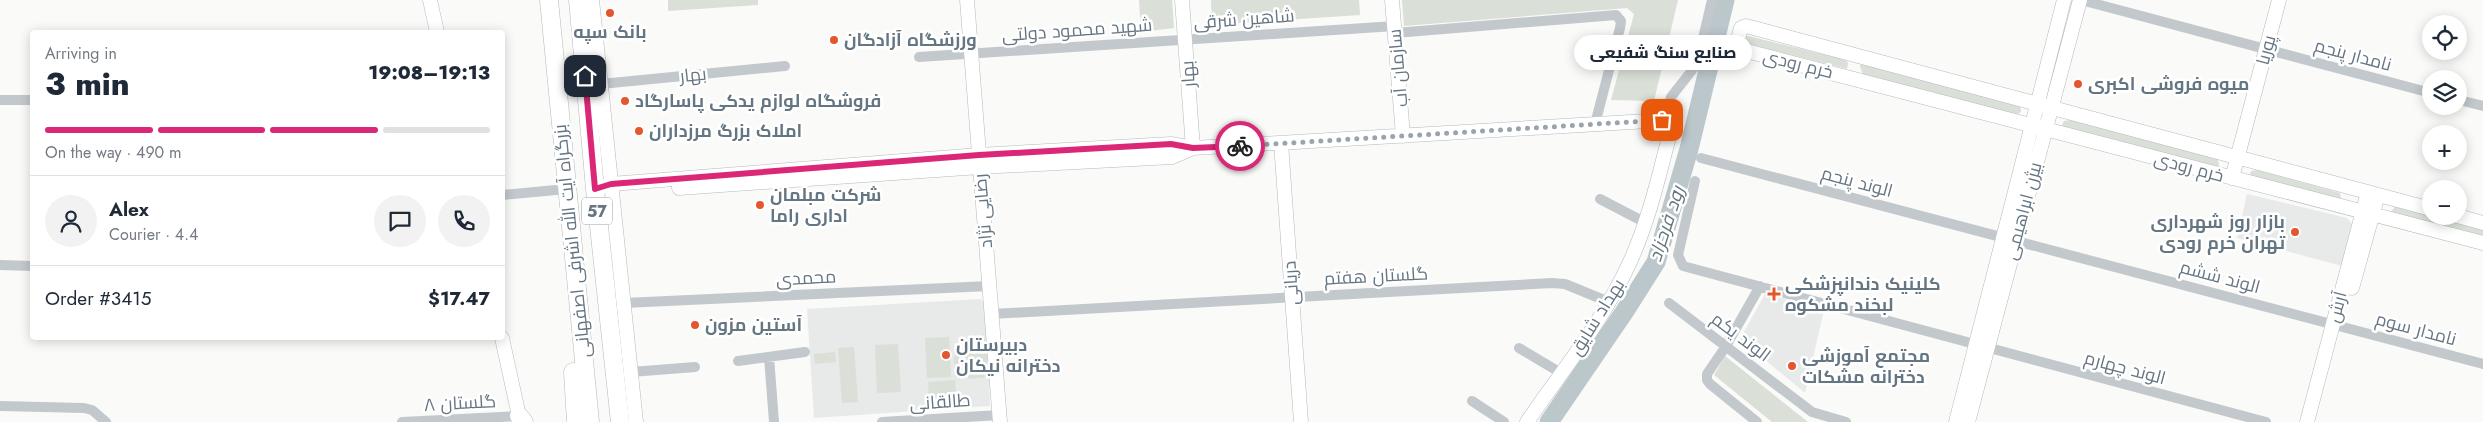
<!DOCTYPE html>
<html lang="en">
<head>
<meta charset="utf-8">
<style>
  :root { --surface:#fff; --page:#f2f2f3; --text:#1f2937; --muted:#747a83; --line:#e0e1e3; --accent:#db2777 }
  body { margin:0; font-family:Jost,Cairo,sans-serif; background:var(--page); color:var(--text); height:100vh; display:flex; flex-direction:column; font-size:19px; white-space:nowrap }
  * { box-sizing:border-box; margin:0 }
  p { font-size:16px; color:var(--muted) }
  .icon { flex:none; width:28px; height:28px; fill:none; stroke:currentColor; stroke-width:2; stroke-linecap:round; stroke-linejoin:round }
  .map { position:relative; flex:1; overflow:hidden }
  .drawer { position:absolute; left:30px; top:30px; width:475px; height:310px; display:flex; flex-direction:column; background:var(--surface); border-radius:5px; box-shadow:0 2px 12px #0003 }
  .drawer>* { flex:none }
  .controls { position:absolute; left:2422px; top:15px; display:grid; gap:10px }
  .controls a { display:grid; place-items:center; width:45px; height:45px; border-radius:50%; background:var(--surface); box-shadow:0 2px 12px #0003; font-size:25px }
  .pin { position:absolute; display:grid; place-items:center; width:42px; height:42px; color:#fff; margin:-21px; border-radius:10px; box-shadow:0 2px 8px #0006 }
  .courier { position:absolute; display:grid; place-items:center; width:50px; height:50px; margin:-25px; border:4px solid #db2777; border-radius:50%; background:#fff; color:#222; box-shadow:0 1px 6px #0007 }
  .bubble { position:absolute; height:35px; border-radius:18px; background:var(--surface); box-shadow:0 2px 12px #0003; font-size:16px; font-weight:800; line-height:35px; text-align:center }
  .overview em { font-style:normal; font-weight:800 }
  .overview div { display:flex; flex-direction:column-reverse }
  .overview { display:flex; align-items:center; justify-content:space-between; height:85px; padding:0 15px }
  h1 { font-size:32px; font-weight:800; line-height:38px }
  .bar { display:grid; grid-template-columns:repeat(4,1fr); gap:8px 5px; align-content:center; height:60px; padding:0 15px }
  .bar i { height:6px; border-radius:4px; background:var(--line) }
  .bar .current { background:var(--accent) }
  .bar p { grid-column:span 4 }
  .line { display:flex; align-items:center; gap:12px; padding:0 15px; border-top:1px solid var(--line) }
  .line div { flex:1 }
  .round { display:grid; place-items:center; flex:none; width:52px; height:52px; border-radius:26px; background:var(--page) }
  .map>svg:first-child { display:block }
  .built { fill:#e8e9e9 }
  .green { fill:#dadfd7 }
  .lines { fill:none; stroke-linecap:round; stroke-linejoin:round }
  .river { stroke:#bbc7cb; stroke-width:19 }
  .secondary-casing { stroke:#b3babf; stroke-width:15 }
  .highway-casing { stroke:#b4b9bd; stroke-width:19 }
  .street { stroke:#c3c8cc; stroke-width:10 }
  .secondary { stroke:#fff; stroke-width:14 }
  .highway { stroke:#fff; stroke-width:18 }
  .done { stroke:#99a4ac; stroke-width:5; stroke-dasharray:0 9 }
  .route { stroke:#db2777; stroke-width:6 }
  .poi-dot { fill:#e4572e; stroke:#fff; stroke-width:2 }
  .labels { text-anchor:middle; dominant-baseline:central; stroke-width:5; stroke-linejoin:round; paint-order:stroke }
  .shield { fill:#fff; stroke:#939fa8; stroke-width:1 }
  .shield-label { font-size:16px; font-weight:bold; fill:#657683 }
  .street-label { font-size:18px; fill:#657683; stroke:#fff }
  .poi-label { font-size:18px; font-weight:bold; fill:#657683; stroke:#fff; text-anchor:start }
  .water-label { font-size:19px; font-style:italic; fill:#60757c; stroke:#fff }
</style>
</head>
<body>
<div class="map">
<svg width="2483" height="422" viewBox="0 0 2483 422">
  <rect width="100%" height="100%" fill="#fafaf8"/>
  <path class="built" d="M2247,194L2347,218L2353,225L2342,266L2237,238Z
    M1765,294L1824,310L1805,393L1740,339Z
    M980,299L987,304L990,406L814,418L807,309Z"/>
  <path class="green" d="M668,0H758V5L668,11Z
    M1139,0H1172L1174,28L1141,32Z
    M1211,0H1359L1360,15L1212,25Z
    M1402,0H1678L1654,101L1611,100L1634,14L1627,8L1404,26Z
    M1748,36L1846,60L1848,63L1847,69L1745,43L1744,38Z
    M1861,63L2020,103L2021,112L2012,117L1863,74L1860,67Z
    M2070,120L2218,159L2219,166L2217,169L2061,127L2064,121Z
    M2257,170L2340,193L2341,200L2252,179L2250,175L2251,171Z
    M2395,206L2483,229V240L2390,214Z
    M949,337L951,377L927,378L925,338Z
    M985,338L989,377L968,379L965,339Z
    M898,344L901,392L877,393L875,345Z
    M854,347L858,402L842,403L838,348Z
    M835,352L836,362L815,364L814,354Z
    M962,355L964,376L955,377L954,356Z
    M1725,356L1808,422H1772L1714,375Z
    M955,380L956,395L929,397L928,382Z"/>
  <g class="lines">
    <path class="river" d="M1549,422L1625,311L1656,262L1689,149L1725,0"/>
    <g class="secondary-casing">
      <path id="secondary" d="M430,0L437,32
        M592,0L636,422
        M967,0L1000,422
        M1182,0L1193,148
        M1392,0L1403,136
        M1281,143L1301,422
        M2232,178L2279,0
        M679,188L980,167L1172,157L1193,148
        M595,189L611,184L979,155L1171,144L1193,148L1665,120L1671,126V129C1659,175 1649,221 1629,264C1603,321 1562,371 1527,422
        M2431,209L1746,26L1741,28L1737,43L1739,49L2483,243
        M2458,216L2483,223
        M2352,288L2378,195
        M502,338L519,416
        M1956,422L2064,0
        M1968,422L2080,0
        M2307,422L2368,192"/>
    </g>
    <g class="highway-casing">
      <path id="highway" d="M549,0L590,422
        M578,0L595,189L620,422
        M573,372L576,422
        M519,416L524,422"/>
    </g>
    <path class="street" d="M2081,0L2431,93
      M1395,33L1616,15L1621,21L1620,28L1595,124
      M919,57L1395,26
      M601,84L785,66
      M0,100H32
      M2459,100L2483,106
      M1665,120L1671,97L1697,64L1712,0
      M1701,158L2483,364
      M1695,181L1678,255L1683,266L2266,422
      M502,195L566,189
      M1600,199L1646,223
      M0,265L32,266
      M624,303L989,286
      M1669,303L1812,412L1846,422
      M992,314L1552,283L1565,284L1609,302
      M1519,348L1561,373
      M769,357L774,422
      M738,361L805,352
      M631,372L695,367
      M1472,401L1504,422
      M0,406L84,408L92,410L106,422
      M402,422L519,416L520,421
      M882,422L1000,415
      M1757,422L1710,384L1707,380V374L1726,346L1760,286"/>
    <use href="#secondary" class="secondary"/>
    <use href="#highway" class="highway"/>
  </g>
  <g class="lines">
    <path class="done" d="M1240,146L1662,120"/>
    <path class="route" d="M585,76L595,189L611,184L979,155L1171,144L1193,148L1240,146"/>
  </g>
  <g class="poi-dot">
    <circle cx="610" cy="13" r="5"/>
    <circle cx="834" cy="40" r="5"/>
    <circle cx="2078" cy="84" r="5"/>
    <circle cx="625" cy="101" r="5"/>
    <circle cx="639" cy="131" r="5"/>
    <circle cx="760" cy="205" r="5"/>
    <circle cx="2295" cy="232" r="5"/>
    <path d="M1771.5 286.5h5v5h5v5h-5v5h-5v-5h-5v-5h5z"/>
    <circle cx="695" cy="325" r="5"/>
    <circle cx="946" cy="355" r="5"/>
    <circle cx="1792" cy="366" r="5"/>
  </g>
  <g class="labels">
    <rect class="shield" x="582" y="197.5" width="30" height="27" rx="4"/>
    <g class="shield-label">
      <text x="597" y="211">57</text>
    </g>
    <g class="street-label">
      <text transform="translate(1244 19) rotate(-4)">شاهین شرقی</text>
      <text transform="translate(1077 30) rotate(-4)">شهید محمود دولتی</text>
      <text transform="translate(2266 50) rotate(-75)">پوریا</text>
      <text transform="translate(2353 55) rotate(15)">نامدار پنجم</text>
      <text transform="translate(1798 64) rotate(14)">خرم رودی</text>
      <text transform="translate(1398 68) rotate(-95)">سازمان آب</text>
      <text transform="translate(1188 74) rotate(-94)">بهار</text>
      <text transform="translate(693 75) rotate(-6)">بهار</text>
      <text transform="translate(2189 167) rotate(15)">خرم رودی</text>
      <text transform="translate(1857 182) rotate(15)">الوند پنجم</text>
      <text transform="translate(983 211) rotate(-95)">رضایی نژاد</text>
      <text transform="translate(2023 211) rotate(-75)">بیژن ابراهیمی</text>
      <text transform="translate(572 241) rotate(-96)">بزرگراه آیت الله اشرفی اصفهانی</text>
      <text transform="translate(1376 276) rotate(-3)">گلستان هفتم</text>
      <text transform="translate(2220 277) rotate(15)">الوند ششم</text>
      <text transform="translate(806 278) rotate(-3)">محمدی</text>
      <text transform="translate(1291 283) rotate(-94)">دریانی</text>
      <text transform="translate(2337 307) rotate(-75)">آرش</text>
      <text transform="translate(1597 317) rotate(-58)">بهداد شایق</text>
      <text transform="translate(2416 329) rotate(15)">نامدار سوم</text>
      <text transform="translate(1741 337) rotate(37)">الوند یکم</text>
      <text transform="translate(2125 368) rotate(15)">الوند چهارم</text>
      <text transform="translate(940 402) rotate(-4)">طالقانی</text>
      <text transform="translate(460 403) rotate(-3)">گلستان ٨</text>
    </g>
    <g class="poi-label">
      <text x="610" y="32" text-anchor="middle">بانک سپه</text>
      <text x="844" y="40">ورزشگاه آزادگان</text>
      <text x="2088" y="84">میوه فروشی اکبری</text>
      <text x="635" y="101">فروشگاه لوازم یدکی پاسارگاد</text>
      <text x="649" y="131">املاک بزرگ مرزداران</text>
      <text x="770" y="195">شرکت مبلمان<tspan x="770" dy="21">اداری راما</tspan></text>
      <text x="2285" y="222" text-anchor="end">بازار روز شهرداری<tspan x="2285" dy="21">تهران خرم رودی</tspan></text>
      <text x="1785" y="284">کلینیک دندانپزشکی<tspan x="1785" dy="21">لبخند مشکوه</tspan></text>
      <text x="705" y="325">آستین مزون</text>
      <text x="956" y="345">دبیرستان<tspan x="956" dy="21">دخترانه نیکان</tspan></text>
      <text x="1802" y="356">مجتمع آموزشی<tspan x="1802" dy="21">دخترانه مشکات</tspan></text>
    </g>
    <g class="water-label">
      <text transform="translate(1666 224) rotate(-72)">رود فرحزاد</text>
    </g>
  </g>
</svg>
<div class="controls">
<a><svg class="icon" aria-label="locate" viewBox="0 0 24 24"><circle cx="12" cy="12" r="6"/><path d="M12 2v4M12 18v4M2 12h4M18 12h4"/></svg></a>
<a><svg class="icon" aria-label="layers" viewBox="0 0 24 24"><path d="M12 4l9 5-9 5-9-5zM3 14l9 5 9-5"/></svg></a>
<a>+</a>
<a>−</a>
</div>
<div class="pin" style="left:1662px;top:120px;background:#ea580c"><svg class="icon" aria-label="bag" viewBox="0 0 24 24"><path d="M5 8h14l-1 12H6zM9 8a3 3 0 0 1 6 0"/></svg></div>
<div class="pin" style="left:585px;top:76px;background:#1f2937"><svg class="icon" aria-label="home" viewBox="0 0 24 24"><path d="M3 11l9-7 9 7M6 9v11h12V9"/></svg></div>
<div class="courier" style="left:1240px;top:146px"><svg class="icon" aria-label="bike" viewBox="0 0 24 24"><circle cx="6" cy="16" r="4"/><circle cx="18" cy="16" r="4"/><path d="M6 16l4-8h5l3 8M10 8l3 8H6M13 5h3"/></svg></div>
<div class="bubble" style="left:1574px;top:35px;width:178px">صنایع سنگ شفیعی</div>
<section class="drawer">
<div class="overview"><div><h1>3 min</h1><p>Arriving in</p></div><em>19:08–19:13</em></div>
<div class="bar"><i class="current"></i><i class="current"></i><i class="current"></i><i></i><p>On the way · 490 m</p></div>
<div class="line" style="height:90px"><a class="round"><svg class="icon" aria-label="person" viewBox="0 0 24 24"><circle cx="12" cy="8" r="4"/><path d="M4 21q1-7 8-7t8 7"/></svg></a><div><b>Alex</b><p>Courier · 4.4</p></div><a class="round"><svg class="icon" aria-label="chat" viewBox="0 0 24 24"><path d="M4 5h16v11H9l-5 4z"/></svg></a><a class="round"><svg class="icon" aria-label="phone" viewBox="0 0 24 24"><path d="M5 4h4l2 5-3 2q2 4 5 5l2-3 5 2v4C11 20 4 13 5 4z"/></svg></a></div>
<div class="line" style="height:65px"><div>Order #3415</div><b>$17.47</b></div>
</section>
</div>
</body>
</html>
